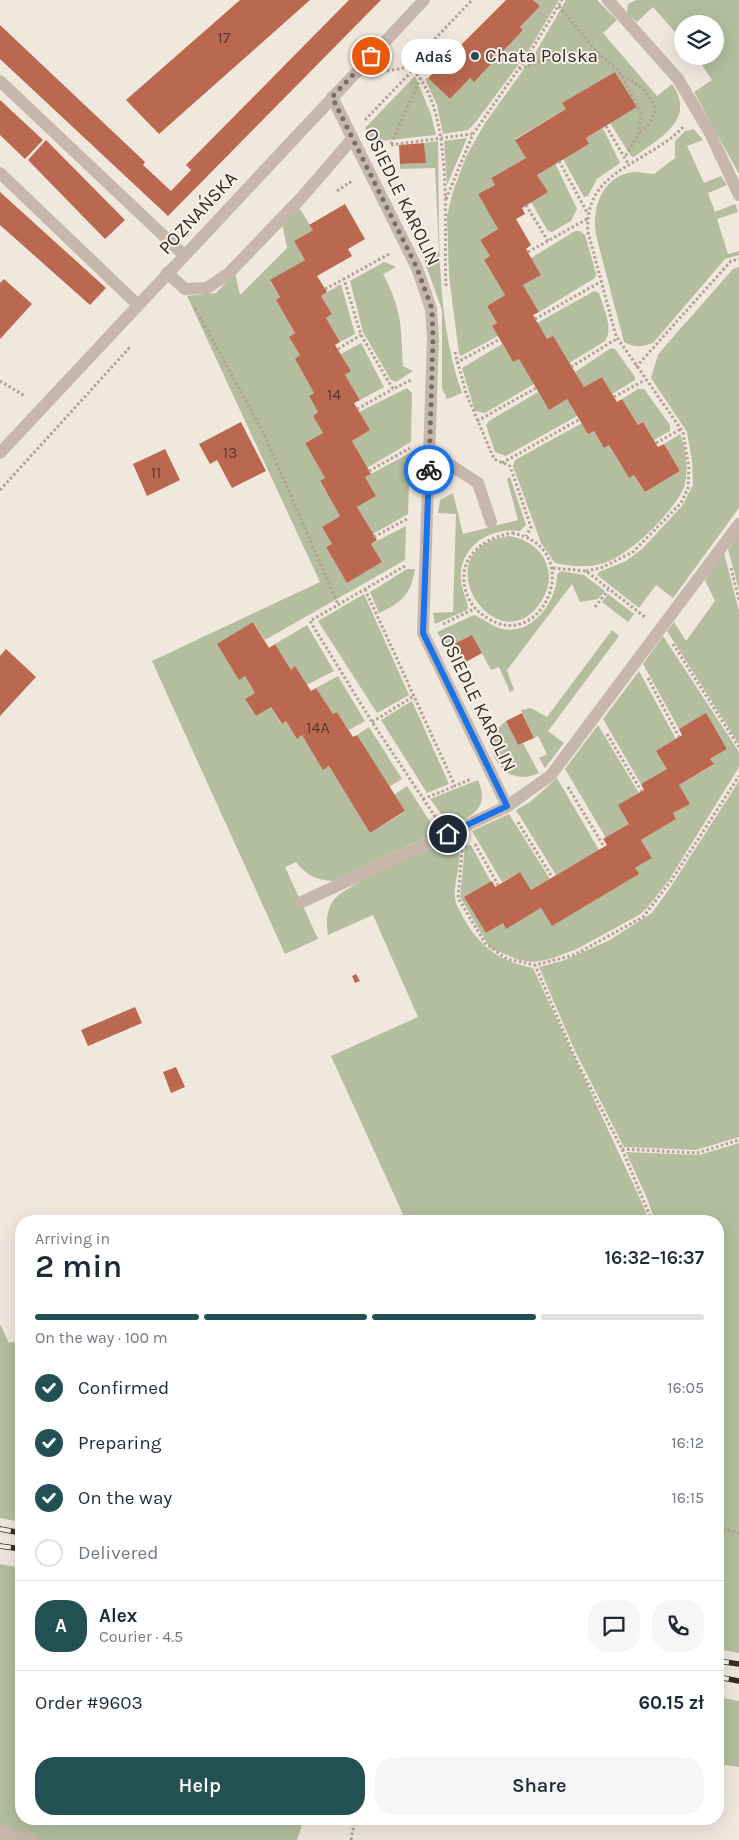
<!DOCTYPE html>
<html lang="en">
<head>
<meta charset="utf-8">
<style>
  :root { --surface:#fff; --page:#f6f6f7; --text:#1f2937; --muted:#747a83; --line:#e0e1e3; --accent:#225053 }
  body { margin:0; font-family:Karla,sans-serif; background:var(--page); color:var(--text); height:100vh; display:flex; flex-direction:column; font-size:19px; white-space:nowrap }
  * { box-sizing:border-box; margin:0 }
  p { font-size:16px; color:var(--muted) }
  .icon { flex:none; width:28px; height:28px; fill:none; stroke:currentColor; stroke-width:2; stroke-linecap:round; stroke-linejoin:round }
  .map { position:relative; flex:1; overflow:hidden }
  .drawer { position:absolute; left:15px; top:1215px; width:709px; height:610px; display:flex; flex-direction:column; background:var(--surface); border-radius:20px; box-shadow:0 5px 20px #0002 }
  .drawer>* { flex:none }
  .buttons { position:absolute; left:674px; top:15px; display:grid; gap:10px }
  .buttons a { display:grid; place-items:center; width:50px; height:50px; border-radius:50%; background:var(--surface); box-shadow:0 5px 20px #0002; font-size:25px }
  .pin { position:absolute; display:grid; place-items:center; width:42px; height:42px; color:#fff; margin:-21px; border:2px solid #fff; border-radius:50%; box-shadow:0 1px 5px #0007 }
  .courier { position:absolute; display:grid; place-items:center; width:50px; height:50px; margin:-25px; border:4px solid #1a73e8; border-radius:50%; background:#fff; color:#222; box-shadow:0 1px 6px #0007 }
  .bubble { position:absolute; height:35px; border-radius:18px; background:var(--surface); box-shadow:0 5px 20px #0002; font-size:16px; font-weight:600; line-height:35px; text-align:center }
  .headline em { font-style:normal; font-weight:600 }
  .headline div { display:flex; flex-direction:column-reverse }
  .headline { display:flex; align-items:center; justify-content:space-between; height:85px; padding:0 20px }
  h1 { font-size:32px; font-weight:600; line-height:38px }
  .bar { display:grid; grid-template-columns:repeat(4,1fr); gap:8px 5px; align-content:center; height:60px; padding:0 20px }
  .bar i { height:6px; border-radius:4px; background:var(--line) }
  .bar .on { background:var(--accent) }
  .bar p { grid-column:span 4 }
  .line { display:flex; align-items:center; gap:12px; padding:0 20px; border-top:1px solid var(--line) }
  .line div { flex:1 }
  .round { display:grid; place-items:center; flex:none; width:52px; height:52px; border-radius:20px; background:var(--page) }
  ol { padding:0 20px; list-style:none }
  li { display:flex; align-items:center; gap:15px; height:55px }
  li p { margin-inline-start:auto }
  li .icon { padding:5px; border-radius:50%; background:var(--accent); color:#fff; stroke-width:4 }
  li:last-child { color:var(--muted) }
  li i { width:28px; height:28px; border:2px solid var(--line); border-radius:50% }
  .primary-button { display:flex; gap:10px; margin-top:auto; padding:10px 20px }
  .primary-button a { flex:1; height:58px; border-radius:20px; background:var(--accent); color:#fff; font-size:20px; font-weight:600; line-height:58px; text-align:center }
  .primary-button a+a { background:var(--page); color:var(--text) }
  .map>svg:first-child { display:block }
  .green { fill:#b4bd9e }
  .building { fill:#bb6850 }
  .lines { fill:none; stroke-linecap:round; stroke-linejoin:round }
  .path { stroke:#b2a194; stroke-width:3; stroke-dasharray:2.5 2.5; stroke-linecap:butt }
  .minor { stroke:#c7b7aa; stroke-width:12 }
  .rail-casing { stroke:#352c29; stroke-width:5.5 }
  .rail { stroke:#f8f1e9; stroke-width:4; stroke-dasharray:11; stroke-linecap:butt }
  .done { stroke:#766d68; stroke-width:5; stroke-dasharray:0 9 }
  .route { stroke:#1a73e8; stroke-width:6 }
  .poi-dot { fill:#225053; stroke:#f8f1e9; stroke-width:2 }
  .labels { text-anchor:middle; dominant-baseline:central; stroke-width:4; stroke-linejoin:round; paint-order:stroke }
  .number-label { font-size:16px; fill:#563b33 }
  .poi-label { font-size:19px; fill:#352c29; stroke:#f8f1e9; text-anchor:start }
  .street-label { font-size:19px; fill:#352c29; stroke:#f8f1e9 }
</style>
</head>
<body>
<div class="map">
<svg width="739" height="1840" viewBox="0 0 739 1840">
  <rect width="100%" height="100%" fill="#f0e7dd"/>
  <path class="green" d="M533,0H559L527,53L475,123L468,130L443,134L437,105L425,79L428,78L450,99L470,78L474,81L523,30L520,27L540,6Z
    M566,0H597L617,20L603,33L657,96L672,84C697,120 659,138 634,157L631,156L610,123L637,107L615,72L563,103L566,109L515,139L526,158L491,178L495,185L478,194L498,229L480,240L490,256L484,260L505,295L487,306L497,323L492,326L498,336L461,356L459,354L449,275L447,216L453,191L467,155L485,123L534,55Z
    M636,0H739V174L694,92L712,80L696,56H715V24H682V40L653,7L637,22L627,13L628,4Z
    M415,76L431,114L436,135L380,141L371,138L365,128Z
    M603,128L620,163L597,179L588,196L584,197L563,159L589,144L586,138Z
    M694,129L703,140L687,146L704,183L721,176L727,185L708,193L715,212L735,204L738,212L717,219L728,254L739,251V255L725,259L653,343C642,347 635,348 624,342L597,239C590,212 601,175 634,172C641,172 648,174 654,174L675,158V141L685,131Z
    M467,138L447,185L444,141Z
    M438,141C440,225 434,314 462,393L447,399L442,388V310L424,260L428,252H439L435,168L400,169V164L425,163L424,143Z
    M555,163L577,209L571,221L552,232L548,231L531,202L547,192L537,175Z
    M298,206L313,230L294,241L305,260L270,281L280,297L276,300L295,333L289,337L300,355L295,359L314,393L309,396L318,412L313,416L323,433L305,443L325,478L320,482L340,516L322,527L332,544L326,547L347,583L382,562L371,544L406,526L405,560L265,640L253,622L218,645L239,679L245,676L255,693L245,699L256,716L271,707L281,724L286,721L297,738L302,735L324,769L329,766L370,833L405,812L394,795L407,786L431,823L429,836L333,881C316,880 306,875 296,862L285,867L318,939L285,954L152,661L320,582L187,296L216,293L235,273L240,295L287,248L282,223Z
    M575,231H580L585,235L596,273L595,278L539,312L523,285L541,275L531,258Z
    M384,262L396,267L383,274C402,310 401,326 403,366L413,371L396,382L391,380L363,332L350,281Z
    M739,267V508L673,598L656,585L639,608L597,575L599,572L626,561L642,549L682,506L693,485L692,461L687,432L651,378L658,355L666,345L733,269Z
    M341,284L355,334L340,342L326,318L332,314L321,296Z
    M594,291L599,293C603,307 614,328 605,341L569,363L547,339L537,323Z
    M361,343L384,387L360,400L345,375L351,371L341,354Z
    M502,344L513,362L519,359L534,384L485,413L475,411L462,368Z
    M611,348L615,349L635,377V380L612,394L602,377L584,387L575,372Z
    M407,388L412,393L411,442L367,468L352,441L369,430L359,412Z
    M638,389H644L670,425V431L654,440L643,422L638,425L622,399Z
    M538,392L549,409L567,399L577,416L506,456L495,452L486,425L489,421Z
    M582,423L594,431L604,448L609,445L629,478L634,475L645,492L680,471L664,444L680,434C686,447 689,473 684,487C675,511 627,558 601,564C586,568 570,566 555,563L541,543L513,466L515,460Z
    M410,453L408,514L373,534L357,507L376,496L365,477Z
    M510,477L526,525L520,531C489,527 458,547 461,581C462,591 467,599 468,608L467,610L435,624L433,613L453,612L456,514L438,513L440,500L453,493L463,534L518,520L507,479Z
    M739,533V590L728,549Z
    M509,536C541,541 560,570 542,600C499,670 418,549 509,536Z
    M724,553L739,611V744L667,631L674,622L686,641L715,601L705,580Z
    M407,569H415C411,595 401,603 379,613L370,592Z
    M561,571L584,575L605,591L598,599L580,602L572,584L507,670L514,690L510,692L499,667L491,670L472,635L447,648L437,632L474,615C483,618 490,625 499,628C531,638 557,602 557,574Z
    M364,594L409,695L377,713L318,621Z
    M608,594L634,614L628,622L602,602Z
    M307,625L334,671L307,685L295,667L291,670L275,644Z
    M612,630L619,636L548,731L564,743L545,768L539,758L547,754L538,736L534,738L521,710L531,708L547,717Z
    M663,636L739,752V767L669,880L647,908L639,915L577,949L550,959L534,962L519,960L490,948L460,897L465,845H471L491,882L465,898L486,933L503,923L506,928L541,908L552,926L638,874L635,868L652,858L641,840L676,819L673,813L689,804L679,785L713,765L710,759L727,749L706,714L679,729L643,664Z
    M639,671L676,739L667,769L641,784L603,719Z
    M338,676L365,721L349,730L337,712L333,714L316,688Z
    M412,701L449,784L427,793L381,720Z
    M506,721L518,745L523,743L539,773C501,791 476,743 506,721Z
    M598,725L639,793L629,824L606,838L565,769Z
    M369,727L402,779L389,787L357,735Z
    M557,778L599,850L556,875L516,810L530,802Z
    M478,780C490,808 473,816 450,826L430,799Z
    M739,781V1137L696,1150L624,1147L575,1051L539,967L562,961L608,941L652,913L670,888Z
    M509,814L550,879L531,890L520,872L502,882L472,831Z
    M455,838C466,856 453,878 455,898C456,905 461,913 464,919C480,947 501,962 533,968L642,1203L649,1221H406L331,1056L418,1017L373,915L328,935C326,924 326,911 333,901C346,883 430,850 455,838Z
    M739,1143V1653L718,1649V1221H655L647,1198L626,1152L699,1155Z
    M0,1324L9,1343L21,1340V1522L0,1518Z
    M0,1564L21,1568V1819H304L297,1840H0Z
    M718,1697L739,1701V1767L718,1764Z"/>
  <path class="building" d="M240,0H310L159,134L126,100Z
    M349,0H381L168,216L0,59V25L145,162L143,165L171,191L191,170L186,165Z
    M506,0H533L540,6L520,27L523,30L474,82L470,78L450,99L428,78Z
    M615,72L637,107L586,138L589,144L537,175L548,192L522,208L525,214L516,219L531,245L526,249L541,275L523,285L539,312L533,315L547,339L553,336L584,387L602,377L617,402L622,399L638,425L643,422L658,447L664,444L680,471L645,492L634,475L629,478L609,445L604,448L594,431L588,434L567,399L549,410L519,359L513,362L492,326L497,323L487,306L505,295L484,260L490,256L480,240L498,229L478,194L495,185L491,178L526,158L515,140L566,109L562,103Z
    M0,100L43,140L25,159L0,135Z
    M46,140L125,220L105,239L28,160Z
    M424,143L426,163L400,164L399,145Z
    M0,192L106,288L90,305L0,225Z
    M345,204L365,239L348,249L352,256L317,276L327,292L321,296L332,314L326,318L340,342L335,345L351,371L345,375L360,400L354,403L370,430L352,441L371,474L365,477L376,496L357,507L377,540L371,544L382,562L347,583L326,547L332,544L322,527L340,516L320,481L325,478L305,443L323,433L313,416L318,412L309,396L314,393L295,359L300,355L289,337L295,333L276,300L280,297L270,280L305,260L294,241L313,230L309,225Z
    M4,279L32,304L0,339V283Z
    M241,422L266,471L232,488L217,460L210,464L199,444Z
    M165,449L180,480L147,496L133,464Z
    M253,622L269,648L275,644L291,670L295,666L311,691L316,688L333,714L337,712L353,737L357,735L405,811L370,833L329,766L323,770L302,735L297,739L286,721L282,724L271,707L256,716L245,699L255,693L245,676L239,680L217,644Z
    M472,635L482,653L464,663L454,644Z
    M6,649L36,677L0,716V656Z
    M522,713L534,738L518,745L506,721Z
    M706,713L727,749L710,759L714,764L679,785L690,804L673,813L676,819L641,840L652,858L635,868L639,874L552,926L541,908L506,929L503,923L486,933L464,897L492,881L495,887L520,872L531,890L607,845L603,839L629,824L618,805L644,790L641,784L667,769L656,751L682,735L679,729Z
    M356,974L360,981L355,983L352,976Z
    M135,1007L142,1023L88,1046L81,1030Z
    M176,1067L185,1087L171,1093L163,1072Z"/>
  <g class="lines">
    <path class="path" d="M559,6L597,52L619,71L641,113L639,134L625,157
      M409,67C456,103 443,230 446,286
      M519,69C551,56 569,55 603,57
      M387,71L408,67L472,0
      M622,76C639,84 649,92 656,110L647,127L639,133
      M365,120L413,70
      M606,126L629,165
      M391,144L421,77
      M391,145L472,134
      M559,161L588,214
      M337,191L350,182L351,184
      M446,199L473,134L529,54L562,0
      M526,205L548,241
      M528,252L587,219
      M389,254L344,279L361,335L393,389L411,380
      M325,289L344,279
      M195,308L263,432L338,604
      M535,319L602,281
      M338,349L361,335
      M455,352L466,393L494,459L510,466L531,527L526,536
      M456,363L500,339
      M571,367L618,338
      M636,367L731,261L739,259
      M0,381L25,396
      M614,397L645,380
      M357,409L393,389
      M477,421L536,388
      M656,443L681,429
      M502,463L580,419
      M369,471L410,448
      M0,490L131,346
      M512,533C588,548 543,652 489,619C479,613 473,608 468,597C453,562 480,538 512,533Z
      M374,537L407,519
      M405,566L310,621L372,722L436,818
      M553,568L586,571L645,617
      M731,568L739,600
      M586,571L601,568L633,552L681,503L688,488L689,469L683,432L616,336L588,232C583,169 649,164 683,127
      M365,589L455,786L471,779
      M595,607L608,590
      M443,624L474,609
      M673,644L739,747
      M648,678L679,737
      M372,722L414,696
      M607,734L642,792
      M568,787L604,847
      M423,799L455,786
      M518,822L552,877
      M475,844L498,885
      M462,850L458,898L485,943L507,959L535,965
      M622,1149L697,1153L739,1140
      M652,1221L622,1149L575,1058L535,965L574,955L643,917L671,881L739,776
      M718,1527L739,1533
      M351,1840L355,1819"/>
    <path class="minor" d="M608,0L678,79L710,133L739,195
      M0,81L184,255
      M332,97L417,268L431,309L433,338L423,633L507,806
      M0,173L138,305
      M167,273L185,289L207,288L229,273L302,197L352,139
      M429,451L478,483L491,522
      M0,453L424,0
      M302,902L508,806L551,775L739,524
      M0,1831L32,1840"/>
    <g class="rail-casing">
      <path id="rail" d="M0,1529L21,1533
        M0,1546L21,1549
        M718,1661L739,1664
        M718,1677L739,1681"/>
    </g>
    <use href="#rail" class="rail"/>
  </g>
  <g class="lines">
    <path class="done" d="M371,56L332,97L417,268L432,309L433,338L429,470"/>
    <path class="route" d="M429,470L423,633L507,806L448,834"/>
  </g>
  <circle class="poi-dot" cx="475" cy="56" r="5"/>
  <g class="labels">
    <g class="number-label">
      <text x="224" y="37">17</text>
      <text x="334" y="394">14</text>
      <text x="230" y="452">13</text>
      <text x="156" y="472">11</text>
      <text x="318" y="727">14A</text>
    </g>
    <g class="poi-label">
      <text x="485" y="56">Chata Polska</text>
    </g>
    <g class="street-label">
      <text transform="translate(402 197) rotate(64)">OSIEDLE KAROLIN</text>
      <text transform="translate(198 213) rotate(-47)">POZNAŃSKA</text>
      <text transform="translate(478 703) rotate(64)">OSIEDLE KAROLIN</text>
    </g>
  </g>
</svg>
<div class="buttons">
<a><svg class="icon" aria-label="layers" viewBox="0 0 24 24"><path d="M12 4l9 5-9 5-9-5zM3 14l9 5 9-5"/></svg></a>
</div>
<div class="pin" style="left:371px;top:56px;background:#ea580c"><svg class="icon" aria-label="bag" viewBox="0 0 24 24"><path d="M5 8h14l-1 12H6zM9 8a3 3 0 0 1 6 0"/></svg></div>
<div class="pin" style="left:448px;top:834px;background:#1f2937"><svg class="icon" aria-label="home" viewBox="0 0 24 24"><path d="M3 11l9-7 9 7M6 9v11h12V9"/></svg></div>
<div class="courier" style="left:429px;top:470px"><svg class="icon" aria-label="bike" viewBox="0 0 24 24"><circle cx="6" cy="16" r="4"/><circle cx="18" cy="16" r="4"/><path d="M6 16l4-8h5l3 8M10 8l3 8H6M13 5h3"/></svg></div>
<div class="bubble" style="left:401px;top:39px;width:65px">Adaś</div>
<section class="drawer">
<div class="headline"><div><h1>2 min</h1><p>Arriving in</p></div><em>16:32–16:37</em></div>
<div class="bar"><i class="on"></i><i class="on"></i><i class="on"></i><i></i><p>On the way · 100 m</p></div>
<ol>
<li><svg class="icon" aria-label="check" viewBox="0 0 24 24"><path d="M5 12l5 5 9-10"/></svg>Confirmed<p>16:05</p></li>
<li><svg class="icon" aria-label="check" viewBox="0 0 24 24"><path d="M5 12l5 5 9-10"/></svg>Preparing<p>16:12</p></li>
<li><svg class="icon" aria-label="check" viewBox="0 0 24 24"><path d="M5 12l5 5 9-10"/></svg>On the way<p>16:15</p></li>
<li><i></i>Delivered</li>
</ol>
<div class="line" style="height:90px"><b class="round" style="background:var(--accent);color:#fff">A</b><div><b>Alex</b><p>Courier · 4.5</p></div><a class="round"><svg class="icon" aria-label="chat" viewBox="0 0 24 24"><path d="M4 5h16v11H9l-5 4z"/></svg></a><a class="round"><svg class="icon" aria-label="phone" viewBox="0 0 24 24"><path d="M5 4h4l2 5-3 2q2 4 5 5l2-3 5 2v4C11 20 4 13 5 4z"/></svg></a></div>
<div class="line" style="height:65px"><div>Order #9603</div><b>60.15 zł</b></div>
<div class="primary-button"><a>Help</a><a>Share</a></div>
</section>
</div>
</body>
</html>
